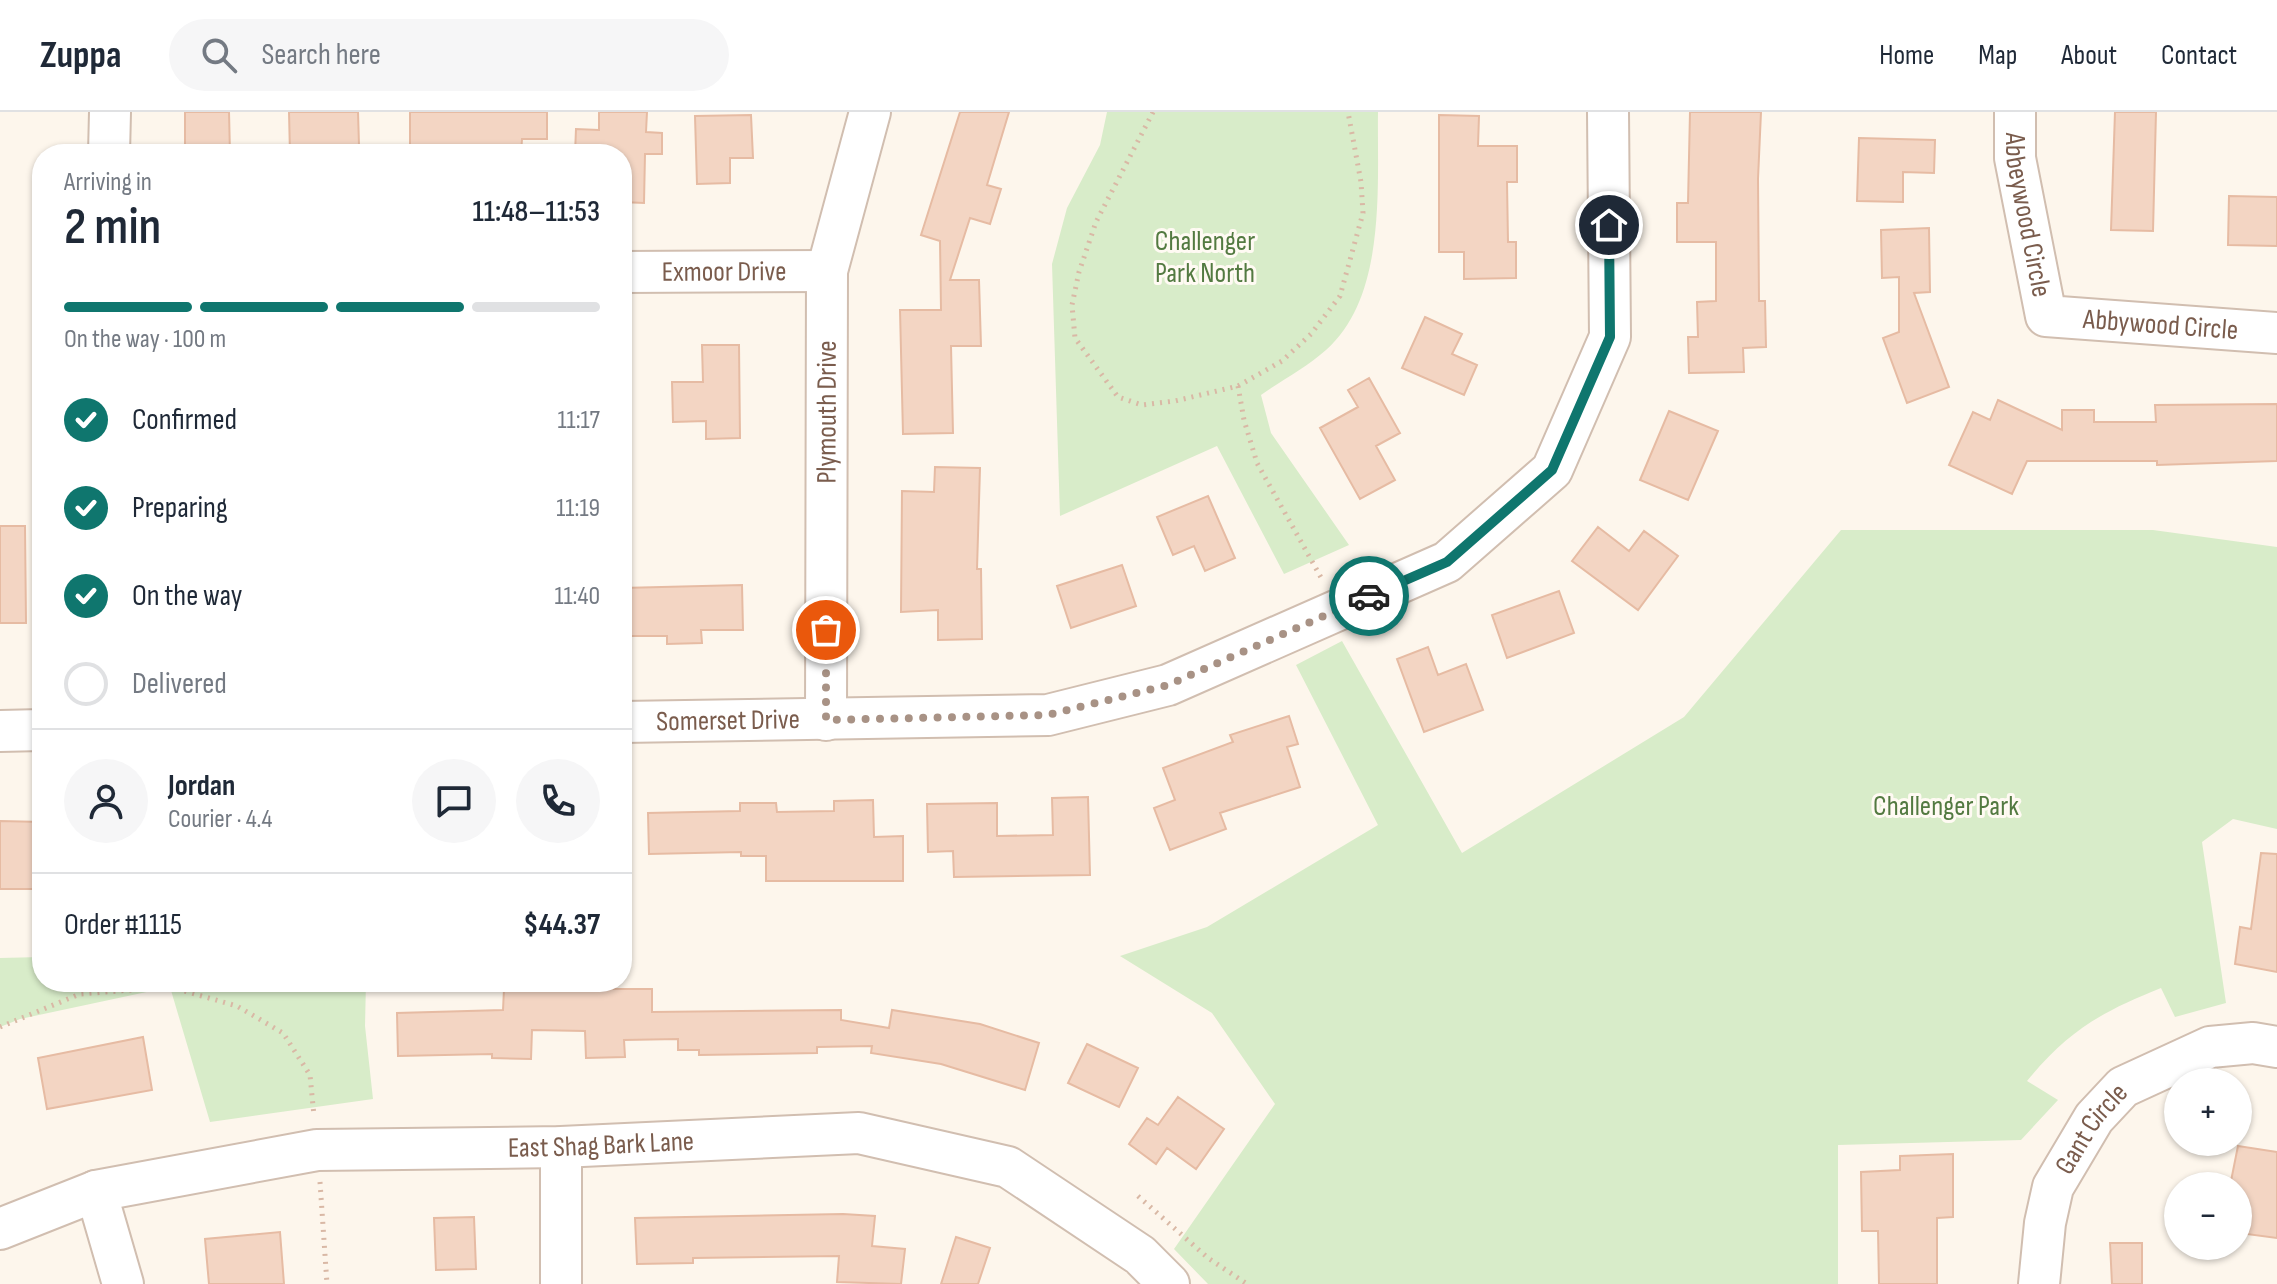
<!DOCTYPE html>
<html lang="en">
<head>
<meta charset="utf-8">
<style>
  :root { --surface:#fff; --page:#f6f6f7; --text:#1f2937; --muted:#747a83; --line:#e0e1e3; --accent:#0f766e }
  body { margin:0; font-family:"Sofia Sans Condensed",sans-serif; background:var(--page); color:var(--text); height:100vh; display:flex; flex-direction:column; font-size:30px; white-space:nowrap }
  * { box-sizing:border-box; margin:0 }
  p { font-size:26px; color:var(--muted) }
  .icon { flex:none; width:44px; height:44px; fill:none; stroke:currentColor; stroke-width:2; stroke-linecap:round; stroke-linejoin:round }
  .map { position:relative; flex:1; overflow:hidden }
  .side { position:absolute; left:32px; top:32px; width:600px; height:848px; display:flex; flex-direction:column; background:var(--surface); border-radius:32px; box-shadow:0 2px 6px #0004 }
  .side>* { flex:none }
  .buttons { position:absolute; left:2164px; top:956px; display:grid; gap:16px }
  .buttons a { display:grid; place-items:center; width:88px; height:88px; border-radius:50%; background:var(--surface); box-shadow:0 2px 6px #0004; font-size:40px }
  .pin { position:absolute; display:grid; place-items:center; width:68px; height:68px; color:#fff; margin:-34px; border:4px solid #fff; border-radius:50%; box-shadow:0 2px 8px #0007 }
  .courier { position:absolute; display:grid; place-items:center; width:80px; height:80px; margin:-40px; border:6px solid #0f766e; border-radius:50%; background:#fff; color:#222; box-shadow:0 2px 10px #0007 }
  .headline em { font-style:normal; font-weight:600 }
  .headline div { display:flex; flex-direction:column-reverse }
  .headline { display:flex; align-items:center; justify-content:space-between; height:136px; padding:0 32px }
  h1 { font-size:52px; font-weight:600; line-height:60px }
  .bar { display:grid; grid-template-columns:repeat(4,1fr); gap:12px 8px; align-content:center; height:96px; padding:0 32px }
  .bar i { height:10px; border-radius:6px; background:var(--line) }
  .bar .selected { background:var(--accent) }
  .bar p { grid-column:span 4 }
  .line { display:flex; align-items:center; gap:20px; padding:0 32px; border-top:2px solid var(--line) }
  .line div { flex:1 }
  .round { display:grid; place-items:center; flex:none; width:84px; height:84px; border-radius:42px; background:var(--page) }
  ol { padding:0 32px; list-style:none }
  li { display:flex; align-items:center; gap:24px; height:88px }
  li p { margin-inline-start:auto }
  li .icon { padding:8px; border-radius:50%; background:var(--accent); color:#fff; stroke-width:4 }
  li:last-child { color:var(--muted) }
  li i { width:44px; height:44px; border:4px solid var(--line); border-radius:50% }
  header { display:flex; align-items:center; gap:48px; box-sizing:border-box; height:112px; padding:0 40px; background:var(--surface); border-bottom:2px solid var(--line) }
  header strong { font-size:38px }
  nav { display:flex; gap:44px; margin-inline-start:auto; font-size:28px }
  .search { width:560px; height:72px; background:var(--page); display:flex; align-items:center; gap:20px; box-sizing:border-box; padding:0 28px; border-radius:44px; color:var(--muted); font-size:30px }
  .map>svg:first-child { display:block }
  .green { fill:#d8ecc9 }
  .building { fill:#f3d5c3; stroke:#e6bba3; stroke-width:2 }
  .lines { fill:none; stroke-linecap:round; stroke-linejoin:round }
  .minor-casing { stroke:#d1beb0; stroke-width:44 }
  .path { stroke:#d9b8a5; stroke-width:5; stroke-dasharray:2 6; stroke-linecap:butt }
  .minor { stroke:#fff; stroke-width:40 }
  .done { stroke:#a89285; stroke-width:8; stroke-dasharray:0 14.4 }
  .route { stroke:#0f766e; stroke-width:10 }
  .labels { text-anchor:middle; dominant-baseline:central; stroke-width:6; stroke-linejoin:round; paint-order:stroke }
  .street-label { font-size:28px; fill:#7a5c4d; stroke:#fffaf3 }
  .park-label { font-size:28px; fill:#537a41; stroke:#fffaf3 }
</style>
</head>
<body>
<header>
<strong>Zuppa</strong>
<div class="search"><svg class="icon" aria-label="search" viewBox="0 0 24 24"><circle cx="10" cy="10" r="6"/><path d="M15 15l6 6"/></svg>Search here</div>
<nav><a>Home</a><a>Map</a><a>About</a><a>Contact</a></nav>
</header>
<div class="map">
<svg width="2277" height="1172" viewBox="0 0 2277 1172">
  <rect width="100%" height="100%" fill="#fdf6ec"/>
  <path class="green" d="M1107,0H1378C1377,74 1387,184 1326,238C1307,255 1282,268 1261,283L1271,321L1349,433L1284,462L1217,334L1060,404L1052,152L1067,96L1100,33Z
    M1841,418H2153L2277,435V717L2233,707L2202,730L2226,891L2175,905L2161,876C2101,900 2068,919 2027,969L2058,988L2021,1028L1838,1033V1172H1208L1174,1137L1275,992L1212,901L1120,844L1207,815L1378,713L1296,553L1342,529L1462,741L1684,605Z
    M42,845V870H366L365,914L373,987L210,1010L170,875L20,907L0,915V846Z"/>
  <path class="building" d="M185,0H229L230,42H185Z
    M289,0H358L359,33L330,34V42H290Z
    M410,0H547V27H522L521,42H410Z
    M599,0H647L646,20L662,21V42H645L644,91L622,90V42H575L576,17L599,18Z
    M960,0H1009L987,73L1001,77L990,112L970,106L950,168H979L981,234H951L953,321L903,322L900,198H941L940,129L921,123Z
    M1690,0H1761L1758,67L1759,189H1765L1766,235L1743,236L1744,260L1689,261L1688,225H1698L1697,190L1716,189V130H1677V91H1688Z
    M2115,0H2156L2153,119L2111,118Z
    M751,3L753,46H730V71L697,72L695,4Z
    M1439,3L1479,4L1478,34H1517V70H1507L1508,130H1516V166L1464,167V140H1439Z
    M1859,26L1935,28L1934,61L1903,60V90L1857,89Z
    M2229,84L2277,85V134L2228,133Z
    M1929,116L1930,180L1914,181L1949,275L1907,291L1883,226L1899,220V165L1882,166L1881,118Z
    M1425,205L1462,222L1452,242L1477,253L1464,283L1402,256Z
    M702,233H739L740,326L706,327V309L673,310L672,270H703Z
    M1369,266L1400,321L1376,334L1395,368L1360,387L1320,316L1358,295L1348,278Z
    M1998,288L2062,318V298H2094V310H2156L2155,293L2277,292V349L2157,353V349H2027L2012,382L1949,353L1973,300L1990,308Z
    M1669,299L1718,319L1688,388L1640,368Z
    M935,355L980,356L977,457H981L982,527L938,528V498L901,500L902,379L934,380Z
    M1208,384L1235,446L1205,459L1194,434L1173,443L1157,405Z
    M0,414H25L26,511H0Z
    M1598,415L1629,439L1644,419L1678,444L1638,498L1572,449Z
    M1122,453L1136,494L1071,516L1057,474Z
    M742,473L743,518H701L702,531L667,532V524H622V476Z
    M1559,479L1574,521L1507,546L1492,503Z
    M1428,535L1438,563L1466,552L1483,598L1424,620L1397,547Z
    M1289,604L1298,632L1287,635L1300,675L1220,701L1226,717L1170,738L1154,696L1175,688L1163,656L1233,630L1230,623Z
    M1088,685L1090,763L954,765L953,739L928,740L927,692L997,691V724L1053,723L1052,686Z
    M873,688L874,725L903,724V769H766V744H741V740L649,742L648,701L740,699V691H776L777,700L834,699V689Z
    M0,709L42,710V777H0Z
    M2261,741L2277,742V860L2235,852L2240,815L2251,817Z
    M504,877H652V900L841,898V908L889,916L892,898L980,912L1039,931L1025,978L941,952L871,941L872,934L817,935V941L699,943V938H678V927L624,928L625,945L586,946L585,919L532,918L531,947L492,946V942L398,944L397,901L503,898Z
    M143,925L152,978L47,997L38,946Z
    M1087,932L1138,956L1119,995L1068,971Z
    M1178,985L1224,1017L1196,1057L1167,1036L1156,1052L1129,1032L1147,1006L1158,1013Z
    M2238,1034L2277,1040V1126L2239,1121L2245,1083L2238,1082V1074H2230Z
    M1953,1042V1105L1937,1106V1172H1879L1878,1119H1862L1861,1060L1900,1058V1044Z
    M843,1102L875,1104L872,1134L905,1137L901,1172L837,1170L839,1144L693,1146V1151L637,1152L635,1106Z
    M474,1105L476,1157L436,1158L434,1106Z
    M280,1120L284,1172H209L205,1127Z
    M956,1125L990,1136L978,1172H941Z
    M2110,1131H2142V1172H2112Z"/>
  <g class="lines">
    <g class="minor-casing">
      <g id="minor">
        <path id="s1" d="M2015,0V46L2046,204L2277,221"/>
        <path d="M109,42L110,0"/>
        <path id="s2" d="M622,160L827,159"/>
        <path id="s3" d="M826,608L827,159L870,0"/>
        <path id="s4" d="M622,610L1048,603L1168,573L1447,450L1552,358L1610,225L1608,0"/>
        <path d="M0,619L42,618"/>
        <path d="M96,1079L123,1172"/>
        <path id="s5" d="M0,1117L96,1079L317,1038L561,1035L859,1021L1008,1055L1140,1143L1169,1172"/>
        <path d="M561,1172V1035"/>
        <path id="s6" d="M2039,1172L2045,1111L2053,1075L2094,1006L2123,975L2210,935L2253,931L2277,935"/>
      </g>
    </g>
    <path class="path" d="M1153,0L1096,110L1079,160L1072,193L1075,226L1118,285L1142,293L1175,289L1238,274L1282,249L1311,222L1340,184L1363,101L1361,70L1348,0
      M1238,274L1244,308L1257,351L1323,469
      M0,915L80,882L170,875L237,894L283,921L310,963L314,1004
      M320,1070L327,1172
      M1138,1084L1208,1146L1247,1172"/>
    <use href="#minor" class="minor"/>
  </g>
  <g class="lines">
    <path class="done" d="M826,518V608L1048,603L1168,573L1369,484"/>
    <path class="route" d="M1369,484L1447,450L1552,358L1610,225L1609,113"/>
  </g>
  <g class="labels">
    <g class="street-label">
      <text stroke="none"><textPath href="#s1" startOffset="104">Abbeywood Circle</textPath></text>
      <text stroke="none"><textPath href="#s2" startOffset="102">Exmoor Drive</textPath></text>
      <text stroke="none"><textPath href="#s1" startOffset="322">Abbywood Circle</textPath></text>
      <text stroke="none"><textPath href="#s3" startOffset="308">Plymouth Drive</textPath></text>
      <text stroke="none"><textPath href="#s4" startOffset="106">Somerset Drive</textPath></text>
      <text stroke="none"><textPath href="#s6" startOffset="168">Gant Circle</textPath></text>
      <text stroke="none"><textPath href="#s5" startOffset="612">East Shag Bark Lane</textPath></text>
    </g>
    <g class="park-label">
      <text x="1205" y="129">Challenger<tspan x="1205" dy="32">Park North</tspan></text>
      <text x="1946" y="694">Challenger Park</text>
    </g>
  </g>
</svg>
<div class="buttons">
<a>+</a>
<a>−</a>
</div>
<div class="pin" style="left:826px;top:518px;background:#ea580c"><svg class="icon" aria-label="bag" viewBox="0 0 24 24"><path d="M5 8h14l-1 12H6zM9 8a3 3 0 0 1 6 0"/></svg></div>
<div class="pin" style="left:1609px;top:113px;background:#1f2937"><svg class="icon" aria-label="home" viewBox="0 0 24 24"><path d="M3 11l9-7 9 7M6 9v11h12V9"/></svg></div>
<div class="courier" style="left:1369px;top:484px"><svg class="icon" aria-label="car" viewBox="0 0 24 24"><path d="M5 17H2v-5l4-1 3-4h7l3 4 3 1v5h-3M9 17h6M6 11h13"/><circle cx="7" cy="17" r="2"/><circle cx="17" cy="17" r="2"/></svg></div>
<section class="side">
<div class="headline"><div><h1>2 min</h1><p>Arriving in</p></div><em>11:48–11:53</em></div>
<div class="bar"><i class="selected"></i><i class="selected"></i><i class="selected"></i><i></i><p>On the way · 100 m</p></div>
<ol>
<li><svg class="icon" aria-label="check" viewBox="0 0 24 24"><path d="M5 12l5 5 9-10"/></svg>Confirmed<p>11:17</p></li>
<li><svg class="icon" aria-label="check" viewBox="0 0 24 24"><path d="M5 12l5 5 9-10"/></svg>Preparing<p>11:19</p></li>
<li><svg class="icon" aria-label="check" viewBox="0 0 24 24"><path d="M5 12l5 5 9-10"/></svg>On the way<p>11:40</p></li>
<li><i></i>Delivered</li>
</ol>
<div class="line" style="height:144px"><a class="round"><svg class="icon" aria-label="person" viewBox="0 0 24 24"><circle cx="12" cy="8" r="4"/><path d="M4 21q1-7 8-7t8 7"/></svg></a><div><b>Jordan</b><p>Courier · 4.4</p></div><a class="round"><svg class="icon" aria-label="chat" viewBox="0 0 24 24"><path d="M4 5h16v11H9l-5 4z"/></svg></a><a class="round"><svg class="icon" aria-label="phone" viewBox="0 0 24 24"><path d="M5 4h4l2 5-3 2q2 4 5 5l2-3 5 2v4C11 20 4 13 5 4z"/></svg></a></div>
<div class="line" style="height:104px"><div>Order #1115</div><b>$44.37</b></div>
</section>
</div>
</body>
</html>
